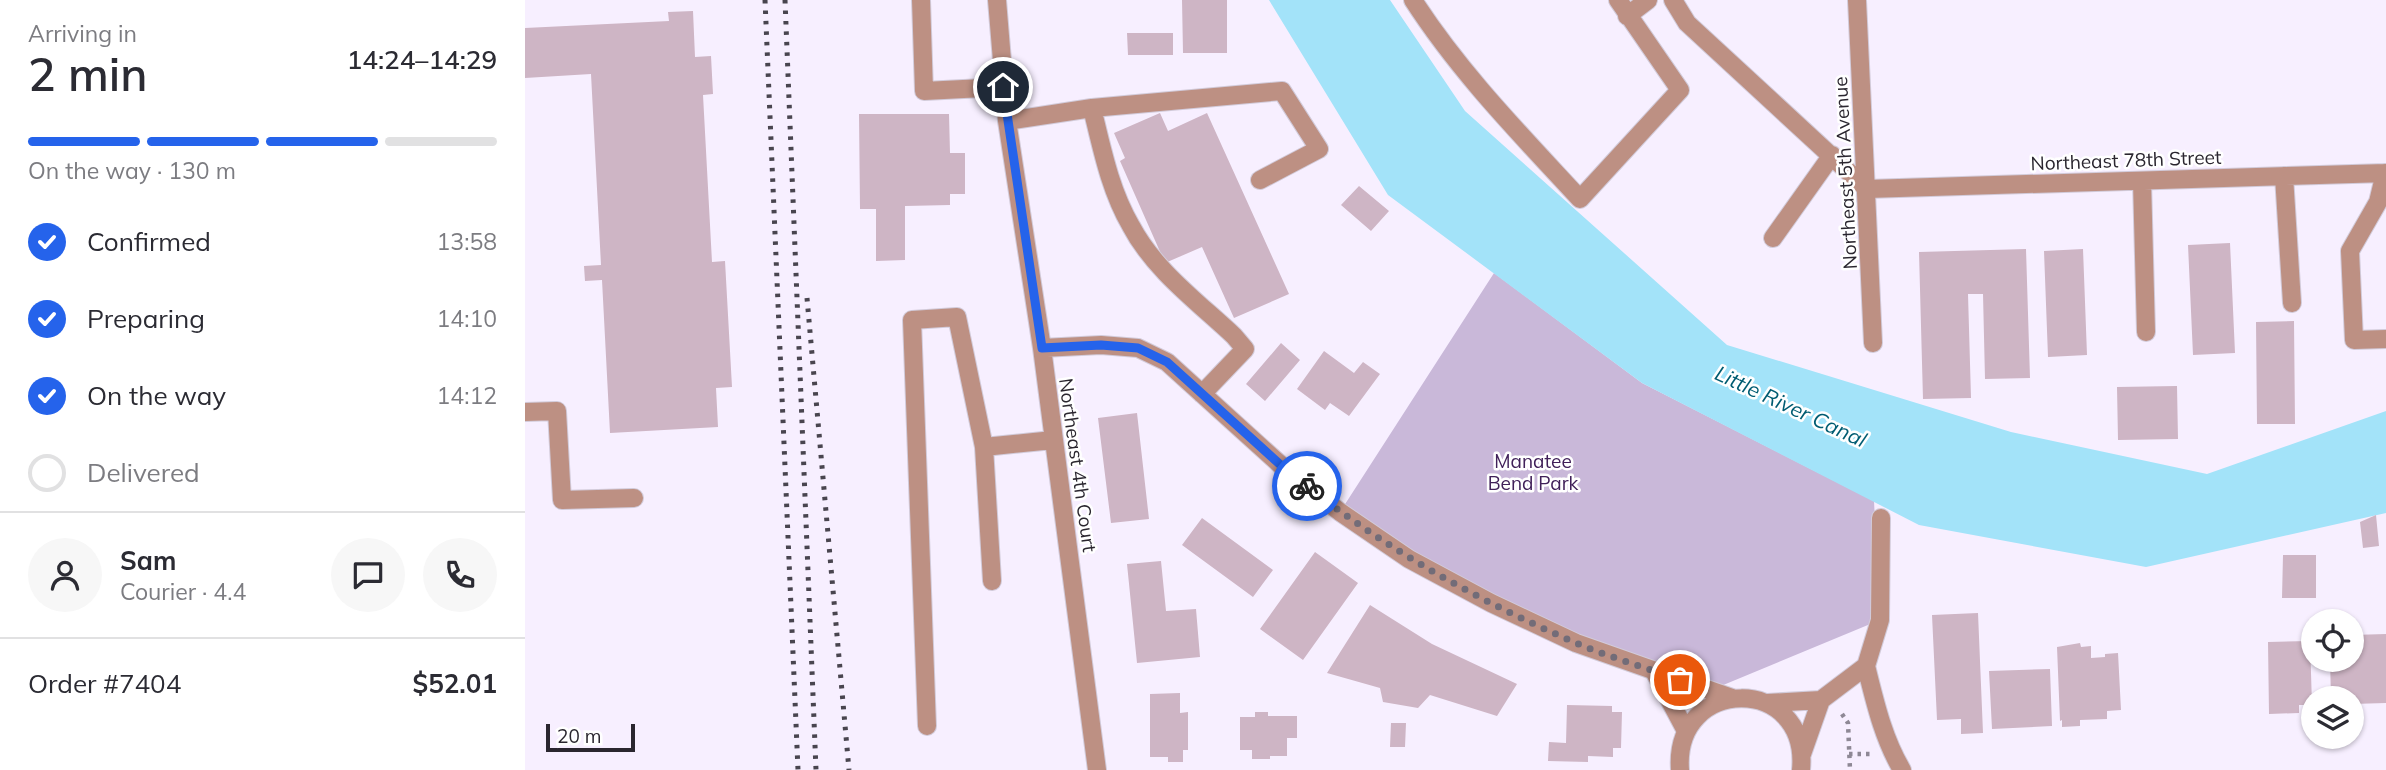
<!DOCTYPE html>
<html lang="en">
<head>
<meta charset="utf-8">
<style>
  :root { --surface:#fff; --page:#f7f7f7; --text:#2b2b33; --muted:#7c7c81; --line:#e1e1e2; --accent:#2563eb }
  body { margin:0; font-family:Mulish,sans-serif; background:var(--page); color:var(--text); height:100vh; display:flex; flex-direction:column; font-size:26px; white-space:nowrap }
  * { box-sizing:border-box; margin:0 }
  p { font-size:23px; color:var(--muted) }
  .icon { flex:none; width:38px; height:38px; fill:none; stroke:currentColor; stroke-width:2; stroke-linecap:round; stroke-linejoin:round }
  .map { position:relative; flex:1; overflow:hidden }
  .panel { display:flex; flex-direction:column; background:var(--surface); width:525px }
  .panel>* { flex:none }
  .controls { position:absolute; left:1776px; top:609px; display:grid; gap:14px }
  .controls a { display:grid; place-items:center; width:63px; height:63px; border-radius:50%; background:var(--surface); box-shadow:0 2px 5px #0004; font-size:35px }
  .scale { position:absolute; left:21px; bottom:18px; width:89px; box-sizing:border-box; padding-left:7px; border:4px solid #2a262f; border-top:0; font-size:19px; line-height:24px; white-space:nowrap; color:#2a262f; -webkit-text-stroke:5px #fff; paint-order:stroke }
  .pin { position:absolute; display:grid; place-items:center; width:60px; height:60px; color:#fff; margin:-30px; border:4px solid #fff; border-radius:50%; box-shadow:0 2px 7px #0007 }
  .courier { position:absolute; display:grid; place-items:center; width:70px; height:70px; margin:-35px; border:5px solid #2563eb; border-radius:50%; background:#fff; color:#222; box-shadow:0 2px 9px #0007 }
  .head em { font-style:normal; font-weight:600 }
  .head div { display:flex; flex-direction:column-reverse }
  .head { display:flex; align-items:center; justify-content:space-between; height:119px; padding:0 28px }
  h1 { font-size:46px; font-weight:600; line-height:52px }
  .bar { display:grid; grid-template-columns:repeat(4,1fr); gap:10px 7px; align-content:center; height:84px; padding:0 28px }
  .bar i { height:9px; border-radius:5px; background:var(--line) }
  .bar .current { background:var(--accent) }
  .bar p { grid-column:span 4 }
  .line { display:flex; align-items:center; gap:18px; padding:0 28px; border-top:2px solid var(--line) }
  .line div { flex:1 }
  .round { display:grid; place-items:center; flex:none; width:74px; height:74px; border-radius:37px; background:var(--page) }
  ol { padding:0 28px; list-style:none }
  li { display:flex; align-items:center; gap:21px; height:77px }
  li p { margin-inline-start:auto }
  li .icon { padding:7px; border-radius:50%; background:var(--accent); color:#fff; stroke-width:4 }
  li:last-child { color:var(--muted) }
  li i { width:38px; height:38px; border:4px solid var(--line); border-radius:50% }
  main { display:flex; flex:1; min-height:0 }
  .map>svg:first-child { display:block }
  .green { fill:#c9b8d9 }
  .water { fill:#a3e3f9 }
  .building { fill:#ceb5c5 }
  .lines { fill:none; stroke-linecap:round; stroke-linejoin:round }
  .minor-casing { stroke:#d2cbda; stroke-width:20 }
  .path { stroke:#8e8895; stroke-width:4.5; stroke-dasharray:3.5 5; stroke-linecap:butt }
  .minor { stroke:#bd9083; stroke-width:18 }
  .rail { stroke:#49454f; stroke-width:5; stroke-dasharray:3.5 7; stroke-linecap:butt }
  .done { stroke:#726c78; stroke-width:7; stroke-dasharray:0 12.6 }
  .route { stroke:#2563eb; stroke-width:9 }
  .labels { text-anchor:middle; dominant-baseline:central; stroke-width:5; stroke-linejoin:round; paint-order:stroke }
  .street-label { font-size:19px; fill:#2a262f; stroke:#fff }
  .park-label { font-size:19px; fill:#402059; stroke:#fff }
  .water-label { font-size:21px; font-style:italic; fill:#005c72; stroke:#fff }
</style>
</head>
<body>
<main>
<section class="panel">
<div class="head"><div><h1>2 min</h1><p>Arriving in</p></div><em>14:24–14:29</em></div>
<div class="bar"><i class="current"></i><i class="current"></i><i class="current"></i><i></i><p>On the way · 130 m</p></div>
<ol>
<li><svg class="icon" aria-label="check" viewBox="0 0 24 24"><path d="M5 12l5 5 9-10"/></svg>Confirmed<p>13:58</p></li>
<li><svg class="icon" aria-label="check" viewBox="0 0 24 24"><path d="M5 12l5 5 9-10"/></svg>Preparing<p>14:10</p></li>
<li><svg class="icon" aria-label="check" viewBox="0 0 24 24"><path d="M5 12l5 5 9-10"/></svg>On the way<p>14:12</p></li>
<li><i></i>Delivered</li>
</ol>
<div class="line" style="height:126px"><a class="round"><svg class="icon" aria-label="person" viewBox="0 0 24 24"><circle cx="12" cy="8" r="4"/><path d="M4 21q1-7 8-7t8 7"/></svg></a><div><b>Sam</b><p>Courier · 4.4</p></div><a class="round"><svg class="icon" aria-label="chat" viewBox="0 0 24 24"><path d="M4 5h16v11H9l-5 4z"/></svg></a><a class="round"><svg class="icon" aria-label="phone" viewBox="0 0 24 24"><path d="M5 4h4l2 5-3 2q2 4 5 5l2-3 5 2v4C11 20 4 13 5 4z"/></svg></a></div>
<div class="line" style="height:91px"><div>Order #7404</div><b>$52.01</b></div>
</section>
<div class="map">
<svg width="1861" height="770" viewBox="0 0 1861 770">
  <rect width="100%" height="100%" fill="#f7efff"/>
  <path class="green" d="M969,273L1117,383L1349,501L1355,620L1179,693L1051,643L815,512Z"/>
  <path class="water" d="M744,0H865L940,111L1202,345L1486,432L1682,474L1861,411V513L1621,567L1394,525L1117,383L863,195Z"/>
  <path class="building" d="M657,0H702V53H658Z
    M168,11L170,57L186,56L188,94L178,95L187,262L200,261L207,387L191,388L193,427L85,433L77,280L60,281L59,266L76,265L66,74L0,78V28L144,21L143,12Z
    M602,33H648V55H603Z
    M635,113L643,131L682,113L764,294L709,318L677,247L640,263L595,161L600,158L589,133Z
    M334,114H424L425,153H440V194H425V205L380,206V260L351,261V209H335Z
    M834,186L864,211L846,231L816,205Z
    M1705,243L1710,353L1668,355L1663,245Z
    M1501,249L1505,378L1460,379L1458,294H1443L1446,398L1398,399L1394,252Z
    M1558,249L1562,355L1523,357L1519,251Z
    M1769,321L1770,424H1732L1731,322Z
    M756,343L775,360L740,401L721,384Z
    M799,351L829,373L838,362L855,374L824,416L805,403L800,410L772,389Z
    M1652,386L1653,439L1593,440L1592,387Z
    M612,413L624,519L586,523L573,418Z
    M1851,515L1854,546L1838,548L1835,522Z
    M677,518L748,570L728,597L657,545Z
    M790,552L833,583L778,660L735,629Z
    M1758,555H1791V598H1757Z
    M636,561L641,611L671,609L675,657L612,663L602,564Z
    M845,605L907,644L992,684L972,716L905,695L893,708L858,702L855,688L802,673Z
    M1453,613L1458,733L1436,734V719L1412,720L1407,615Z
    M1861,634V703L1827,704V698H1806L1805,660H1827V635Z
    M1785,641L1787,705H1774V713L1744,714L1743,642Z
    M1555,643L1556,647L1566,646V658L1580,657V654L1593,653L1596,710L1582,711V719L1555,720V726L1537,727V720L1535,721L1532,647Z
    M1525,669L1527,726L1467,729L1464,671Z
    M655,693V713L663,712V750H658V762H643V757H625V694Z
    M1042,705L1087,706V712H1097L1096,748H1088V757L1063,756V762L1023,761L1024,742L1041,743Z
    M730,712H743V716H772V738H762V756H745V759H727V750H715V717H730Z
    M866,723H881L880,747H865Z"/>
  <g class="lines">
    <g class="minor-casing">
      <path id="minor" d="M396,0L399,91L478,87
        M472,0L482,121L517,348L572,770
        M888,0C935,73 996,135 1055,199L1155,90L1093,0
        M1148,0L1162,23L1342,189L1861,173
        M1332,0L1348,343
        M1102,16L1123,0
        M567,108C577,149 585,190 606,226C629,270 674,303 709,336L720,349L677,394
        M482,121L567,108L757,91L794,149L735,180
        M1860,173L1853,202L1825,251L1829,340L1861,339
        M1759,176L1767,303
        M1617,181L1621,332
        M1248,238L1307,155
        M517,348L576,345L613,348L642,362L759,468L815,512L884,559L966,603L1051,643L1207,698
        M0,412L32,411L37,500L109,498
        M459,447L467,581
        M1341,666C1350,702 1358,738 1377,770
        M1129,671L1161,731
        M1242,703L1296,700
        M402,726L387,320L432,317L459,447L528,440
        M1277,754L1296,700L1341,666L1355,620L1356,518
        M1155,770C1148,675 1285,674 1276,770"/>
    </g>
    <path class="path" d="M1317,714L1323,723L1325,770
      M1324,754H1345"/>
    <use href="#minor" class="minor"/>
    <path class="rail" d="M240,0L273,770
      M260,0L291,770
      M282,298L324,770"/>
  </g>
  <g class="lines">
    <path class="done" d="M782,486C864,551 954,601 1049,642C1083,657 1120,667 1155,680"/>
    <path class="route" d="M478,87L517,348L576,345L613,348L642,362L759,468L782,486"/>
  </g>
  <g class="labels">
    <g class="street-label">
      <text transform="translate(1601 160) rotate(-2)">Northeast 78th Street</text>
      <text transform="translate(1320 173) rotate(-93)">Northeast 5th Avenue</text>
      <text transform="translate(553 465) rotate(82)">Northeast 4th Court</text>
    </g>
    <g class="park-label">
      <text x="1008" y="461">Manatee<tspan x="1008" dy="22">Bend Park</tspan></text>
    </g>
    <g class="water-label">
      <text transform="translate(1266 406) rotate(25)">Little River Canal</text>
    </g>
  </g>
</svg>
<div class="controls">
<a><svg class="icon" aria-label="locate" viewBox="0 0 24 24"><circle cx="12" cy="12" r="6"/><path d="M12 2v4M12 18v4M2 12h4M18 12h4"/></svg></a>
<a><svg class="icon" aria-label="layers" viewBox="0 0 24 24"><path d="M12 4l9 5-9 5-9-5zM3 14l9 5 9-5"/></svg></a>
</div>
<div class="scale">20 m</div>
<div class="pin" style="left:1155px;top:680px;background:#ea580c"><svg class="icon" aria-label="bag" viewBox="0 0 24 24"><path d="M5 8h14l-1 12H6zM9 8a3 3 0 0 1 6 0"/></svg></div>
<div class="pin" style="left:478px;top:87px;background:#1f2937"><svg class="icon" aria-label="home" viewBox="0 0 24 24"><path d="M3 11l9-7 9 7M6 9v11h12V9"/></svg></div>
<div class="courier" style="left:782px;top:486px"><svg class="icon" aria-label="bike" viewBox="0 0 24 24"><circle cx="6" cy="16" r="4"/><circle cx="18" cy="16" r="4"/><path d="M6 16l4-8h5l3 8M10 8l3 8H6M13 5h3"/></svg></div>
</div>
</main>
</body>
</html>
